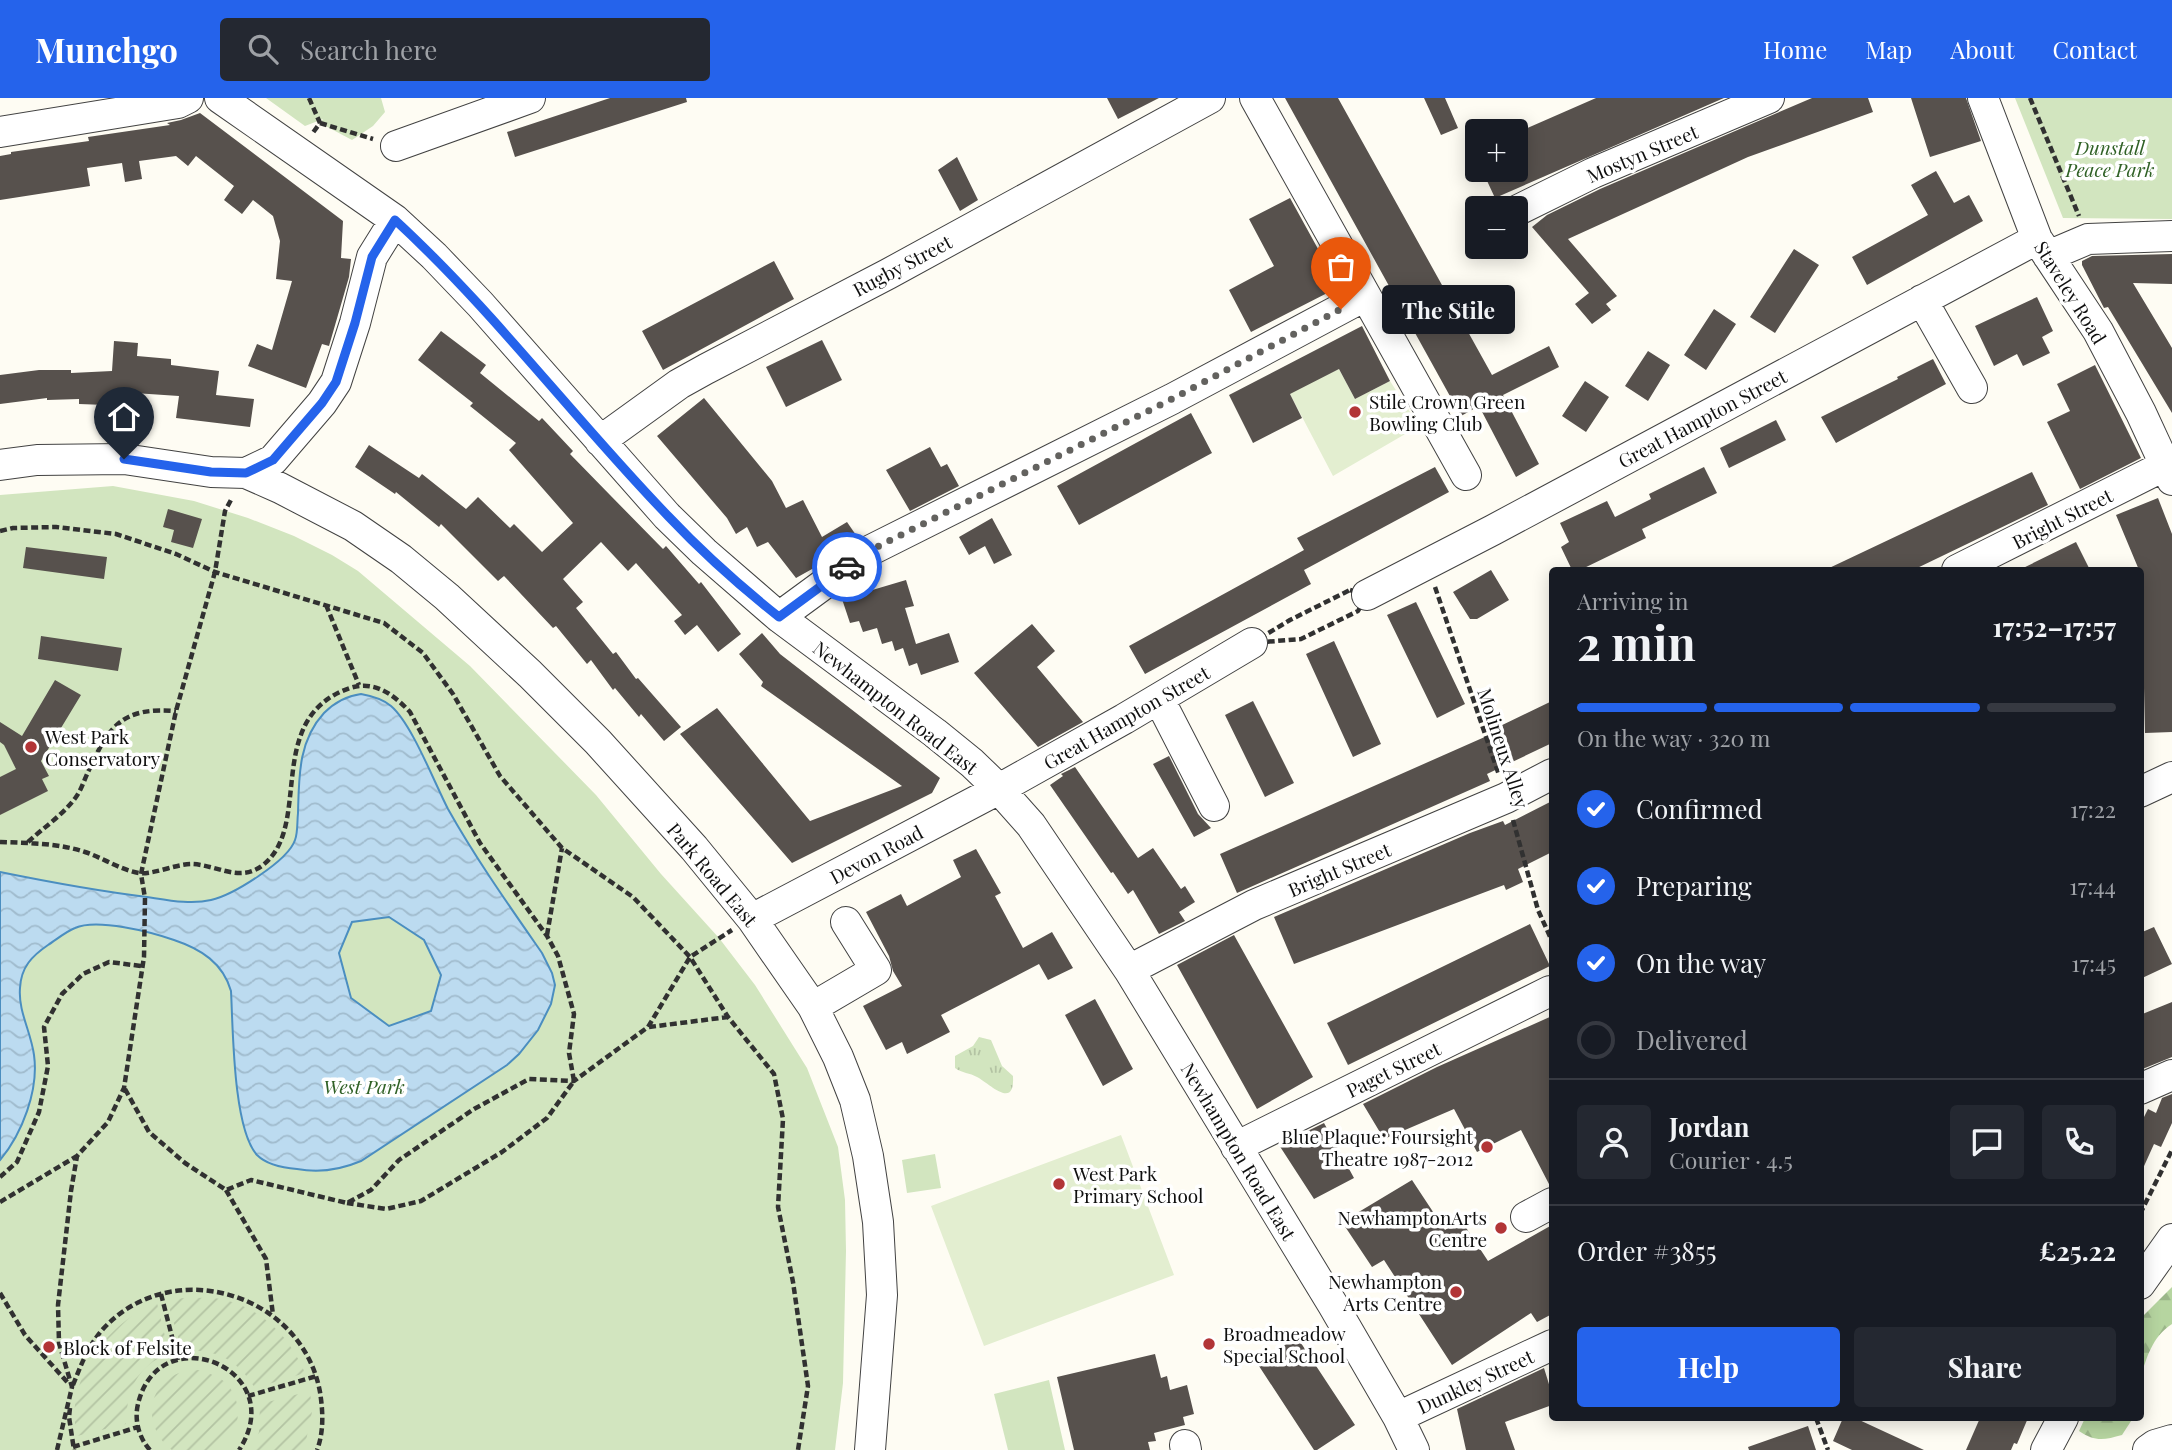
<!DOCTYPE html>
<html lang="en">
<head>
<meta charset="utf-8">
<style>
  :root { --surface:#171b24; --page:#242831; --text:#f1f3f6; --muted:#9ea1a6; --line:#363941; --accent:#2563eb }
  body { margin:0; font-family:"Playfair Display",serif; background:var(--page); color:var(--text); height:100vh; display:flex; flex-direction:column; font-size:26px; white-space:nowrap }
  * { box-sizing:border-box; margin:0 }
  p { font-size:23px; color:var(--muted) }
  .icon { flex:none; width:38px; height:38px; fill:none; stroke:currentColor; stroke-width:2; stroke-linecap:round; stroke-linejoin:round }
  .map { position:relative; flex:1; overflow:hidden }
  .drawer { position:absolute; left:1549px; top:469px; width:595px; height:854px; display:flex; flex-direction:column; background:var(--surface); border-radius:7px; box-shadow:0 4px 18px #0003 }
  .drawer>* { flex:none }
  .tools { position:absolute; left:1465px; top:21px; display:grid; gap:14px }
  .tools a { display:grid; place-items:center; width:63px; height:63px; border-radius:7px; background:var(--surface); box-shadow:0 4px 18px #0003; font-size:35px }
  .pin { position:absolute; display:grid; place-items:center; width:60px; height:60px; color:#fff; margin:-72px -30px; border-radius:50% 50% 50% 0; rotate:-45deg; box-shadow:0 0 7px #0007 }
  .pin .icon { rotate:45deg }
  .courier { position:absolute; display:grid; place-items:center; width:70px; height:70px; margin:-35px; border:5px solid #2563eb; border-radius:50%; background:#fff; color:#222; box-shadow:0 2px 9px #0007 }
  .bubble { position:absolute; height:49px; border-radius:7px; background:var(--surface); box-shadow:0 4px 18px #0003; font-size:23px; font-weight:700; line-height:49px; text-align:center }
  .overview em { font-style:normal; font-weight:700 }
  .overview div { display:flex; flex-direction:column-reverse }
  .overview { display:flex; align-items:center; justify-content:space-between; height:119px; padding:0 28px }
  h1 { font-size:46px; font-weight:700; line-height:52px }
  .bar { display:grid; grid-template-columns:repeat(4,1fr); gap:10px 7px; align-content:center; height:84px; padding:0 28px }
  .bar i { height:9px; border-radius:5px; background:var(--line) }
  .bar .on { background:var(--accent) }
  .bar p { grid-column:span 4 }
  .line { display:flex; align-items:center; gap:18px; padding:0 28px; border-top:2px solid var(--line) }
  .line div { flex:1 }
  .round { display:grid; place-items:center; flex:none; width:74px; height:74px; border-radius:7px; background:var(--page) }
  ol { padding:0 28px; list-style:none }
  li { display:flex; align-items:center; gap:21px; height:77px }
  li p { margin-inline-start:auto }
  li .icon { padding:7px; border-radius:50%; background:var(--accent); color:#fff; stroke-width:4 }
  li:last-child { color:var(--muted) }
  li i { width:38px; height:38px; border:4px solid var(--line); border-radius:50% }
  .cta { display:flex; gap:14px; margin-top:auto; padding:14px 28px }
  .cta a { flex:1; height:80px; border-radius:7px; background:var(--accent); color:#fff; font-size:28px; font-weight:700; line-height:80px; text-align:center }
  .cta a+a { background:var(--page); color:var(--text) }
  header { display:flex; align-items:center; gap:42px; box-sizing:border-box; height:98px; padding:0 35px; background:var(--accent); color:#fff }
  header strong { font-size:33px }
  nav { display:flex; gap:38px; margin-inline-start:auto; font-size:24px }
  .search { width:490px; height:63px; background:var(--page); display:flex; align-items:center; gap:18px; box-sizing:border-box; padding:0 24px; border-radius:7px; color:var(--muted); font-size:26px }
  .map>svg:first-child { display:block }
  .grass { fill:url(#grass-tufts) }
  .forest { fill:url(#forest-firs) }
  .park { fill:#d2e5bf }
  .garden { fill:url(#garden-furrows) }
  .pitch { fill:#e3eed0 }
  .water { fill:url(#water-waves); stroke:#4b8ec0; stroke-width:2; fill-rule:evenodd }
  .building { fill:#57514d }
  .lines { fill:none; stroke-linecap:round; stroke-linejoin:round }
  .minor-casing { stroke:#424242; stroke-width:32 }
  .path { stroke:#313131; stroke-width:4.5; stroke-dasharray:7 3.5; stroke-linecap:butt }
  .minor { stroke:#fff; stroke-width:30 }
  .done { stroke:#63625f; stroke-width:7; stroke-dasharray:0 12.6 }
  .route { stroke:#2563eb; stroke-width:9 }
  .poi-dot { fill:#b23537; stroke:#fff; stroke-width:2.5 }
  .labels { text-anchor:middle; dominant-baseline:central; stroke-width:7; stroke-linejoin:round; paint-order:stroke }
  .park-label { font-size:19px; font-style:italic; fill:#306126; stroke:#fff }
  .street-label { font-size:19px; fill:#0f0f0f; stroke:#fff }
  .poi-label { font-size:19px; fill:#0f0f0f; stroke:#fff; text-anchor:start }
</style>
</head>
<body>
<header>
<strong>Munchgo</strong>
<div class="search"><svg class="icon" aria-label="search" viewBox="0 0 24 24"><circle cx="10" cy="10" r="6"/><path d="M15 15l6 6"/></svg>Search here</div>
<nav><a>Home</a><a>Map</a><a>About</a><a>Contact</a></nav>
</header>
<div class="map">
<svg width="2172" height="1352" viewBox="0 0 2172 1352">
  <defs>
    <pattern id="grass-tufts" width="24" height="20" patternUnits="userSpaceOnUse" patternTransform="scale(1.75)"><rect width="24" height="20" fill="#d2e5bf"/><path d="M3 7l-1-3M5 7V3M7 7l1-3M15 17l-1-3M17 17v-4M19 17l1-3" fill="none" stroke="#b3c3a3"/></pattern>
    <pattern id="forest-firs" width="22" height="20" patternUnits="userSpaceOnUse" patternTransform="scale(1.75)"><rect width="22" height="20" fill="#b6d5a0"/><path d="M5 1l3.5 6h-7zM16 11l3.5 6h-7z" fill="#9bb689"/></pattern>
    <pattern id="garden-furrows" width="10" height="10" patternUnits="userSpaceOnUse" patternTransform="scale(1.75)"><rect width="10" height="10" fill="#d2e5bf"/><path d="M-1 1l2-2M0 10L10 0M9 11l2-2" fill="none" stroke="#b3c3a3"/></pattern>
    <pattern id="water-waves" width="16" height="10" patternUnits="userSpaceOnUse" patternTransform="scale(1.75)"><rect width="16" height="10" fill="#bcdbf0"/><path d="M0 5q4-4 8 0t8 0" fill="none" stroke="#a0bbcd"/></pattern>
  </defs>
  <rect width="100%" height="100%" fill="#fefcf3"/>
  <path class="grass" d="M979,939L991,942L1002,968L1013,978C1015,1013 989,985 977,979C970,975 962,975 955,970V958L973,948Z"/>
  <path class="forest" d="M2172,1189V1226C2152,1239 2147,1259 2140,1281V1221Z
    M2085,1320H2133L2122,1337C2104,1342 2095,1344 2079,1333Z"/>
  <path class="park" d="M266,0H381L385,14L373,28L352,42L320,25L323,21L305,28Z
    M2015,0H2172V121L2063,120Z
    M113,388L194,403L248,420L294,438L332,457L358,473L470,568L596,697L661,776L719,840L755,887L807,970L838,1049L845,1102L846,1153L843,1285L835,1352H0V397Z
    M935,1056L941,1090L907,1095L902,1062Z
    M1049,1282L1065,1352H1008L994,1296Z"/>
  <path class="garden" d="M184,1200C196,1200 210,1199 222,1201C263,1211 289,1238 305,1275L255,1290C236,1260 217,1252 182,1252L167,1202Z
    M157,1205L169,1255C136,1269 127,1292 126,1326L77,1338C64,1283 107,1224 157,1205Z
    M199,1272C208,1275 218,1278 225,1284C245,1303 241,1338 218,1352H172C147,1334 143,1295 173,1278C181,1273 190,1273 199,1272Z
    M310,1293L312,1314L304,1352H251L259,1334L260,1306Z"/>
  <path class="pitch" d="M1339,271L1355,301L1390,283L1419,328L1333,378L1289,294Z
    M1121,1037L1174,1177L984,1248L931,1108Z"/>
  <path class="water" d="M361,596C372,598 383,601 391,608C412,626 434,684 448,711C476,761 510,809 542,855L552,875L555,887L551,906L538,932L519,956L507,967L361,1063C340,1072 319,1075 297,1071C284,1070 267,1067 257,1057C233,1031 233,930 231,893C223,865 201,851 174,842C151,834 97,820 75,830C65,834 56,842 48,847C32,858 21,869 20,890C18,913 31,934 34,957C39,992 22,1036 0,1062V774C49,784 98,793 147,799C167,802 191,807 211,802C233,797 288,763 295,742C298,734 297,724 298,715C299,680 298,643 324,615C335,604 346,598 361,596ZM389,819L424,842L441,877L431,913L389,928L351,900L339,855L352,824Z"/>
  <path class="building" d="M610,0H686L687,4L515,59L507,34Z
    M1107,0H1159L1118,21Z
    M1285,0H1338L1492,277L1549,248L1559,269L1503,297L1539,366L1516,379L1479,308L1461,318Z
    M1424,0H1445L1458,30L1441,37Z
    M1596,0H1724L1495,100L1482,72H1516V35Z
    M1812,0H1868L1873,14L1748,59L1568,141L1617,198L1606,206L1611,212L1592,226L1575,206L1589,195L1532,129L1547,117L1600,91Z
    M1911,0H1966L1981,43L1930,59Z
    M200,15L343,123L341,160L351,161L349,179L329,248L322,246L306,290L248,268L257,246L272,252L292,183L276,181L280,143L273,118L253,102L242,116L224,102L234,88L196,58L188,68L176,58L139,63L142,81L125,84L122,65L87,70L90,88L0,102V58L11,56V54L89,43L88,39L170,27L167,25L181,22Z
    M957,59L978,102L960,113L938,72Z
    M1936,73L1954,105L1969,97L1983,123L1867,187L1852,159L1928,117L1911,87Z
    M1290,100L1339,189L1251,234L1229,192L1274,168L1249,121Z
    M1794,151L1819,167L1775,235L1750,219Z
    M2172,156V186L2133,185L2172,250V315L2108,209L2104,210L2082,167V163L2092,158Z
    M774,163L794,201L663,272L642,233Z
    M2037,199L2053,233L2042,239L2050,255L2023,268L2017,256L1994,268L1975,228Z
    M1714,211L1736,226L1706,272L1684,257Z
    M1362,228L1390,283L1355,301L1339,271L1290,296L1302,320L1253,345L1229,297Z
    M441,233L486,267L480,275L539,323L542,320L573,353L570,356L610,397L663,451L666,448L699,486L701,484L741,536L718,554L697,527L685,537L674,523L682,517L636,465L628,473L601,444L563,481L583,504L576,510L613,556L616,554L636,581L638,580L681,629L664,643L641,616L639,619L615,590L613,592L591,562L587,566L556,528L553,530L504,478L498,483L441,426L439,429L396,394L395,396L355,369L369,347L419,380L422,376L466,411L478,399L510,430L514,426L542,454L573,425L509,352L516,345L470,308L473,305L418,262Z
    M822,242L842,282L786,309L766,269Z
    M114,243L138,245L137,258L171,261V267L219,273L216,297L254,301L250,329L176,320L179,298L134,295L133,308L79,306V301L47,302V300L0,306V277L39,272H71V275L112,273Z
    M1648,253L1670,267L1648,303L1625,288Z
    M1933,261L1946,286L1836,345L1821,319L1898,281L1897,279Z
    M2095,267L2141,360L2080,391L2047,324L2070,313L2057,286Z
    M1585,283L1609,299L1586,334L1562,318Z
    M704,300L772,383L786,410L803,402L822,439L847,424L858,440L821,466L796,480L768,444L757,449L747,429L736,436L727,420L657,338Z
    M1191,315L1212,355L1079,427L1057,388Z
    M1776,322L1786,342L1729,370L1720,350Z
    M930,349L941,369L947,366L959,388L910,413L886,372Z
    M1435,369L1449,394L1304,472L1311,486L1145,576L1129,548L1304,452L1297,440Z
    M1704,369L1717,395L1642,431L1646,440L1580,472H1572L1561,449L1569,444L1560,425L1607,403L1615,419L1651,401L1649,396Z
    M2032,374L2048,407L1913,472H1825Z
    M2158,400L2172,436V634L2145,635L2144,590H2140V472H2139L2116,417Z
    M168,411L202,421L193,450L171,444L174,432L163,429Z
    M992,420L1012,457L994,466L985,448L969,457L959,439Z
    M2076,444L2090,472H2019Z
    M26,449L107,459L104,481L23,470Z
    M1491,472L1509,502L1477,521H1470L1453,494Z
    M906,482L914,508L905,510L916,546L949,535L959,564L921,577L917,565L909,568L903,550L895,553L892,543L882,546L877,530L863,534L859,523L850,525L842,501Z
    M1416,504L1465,606L1437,620L1387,517Z
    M1032,526L1055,553L1037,569L1083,624L1038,649L974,575Z
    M762,535L780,556L940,680L932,695L792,765L680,636L717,610L810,723L902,688L761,588L763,584L739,556Z
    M41,538L122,550L118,573L38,561Z
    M1334,543L1381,646L1353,659L1306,556Z
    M55,582L81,597L41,663L49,678L42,681L48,693L0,717V679L16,671L4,647L0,644V624L22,638Z
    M1253,603L1294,685L1265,699L1225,617Z
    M1552,603V645L1487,676L1490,683L1237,795L1220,756L1496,634L1494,631Z
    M1169,658L1198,716L1211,730L1194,739L1153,666Z
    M1075,669L1138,760L1153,750L1181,791L1185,788L1195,804L1179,814L1185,823L1159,836L1133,792L1128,796L1113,774L1111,775L1050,687L1063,678L1061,676Z
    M1552,703V754L1518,771L1523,784L1506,792L1504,787L1294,866L1274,819L1470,735L1503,723L1505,727Z
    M976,751L1001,795L995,798L1023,850L1052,834L1073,870L1048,882L1039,866L941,917L950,934L907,956L902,944L886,952L863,908L902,888L893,873L889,858L866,814L901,796L907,808L961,779L953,762Z
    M1530,826L1550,868L1348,967L1327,925Z
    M2154,829L2172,866L2140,881V835Z
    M1234,837L1313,979L1257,1011L1177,867Z
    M1095,901L1133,971L1103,988L1065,917Z
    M2172,904V959L2140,972V917Z
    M1552,918V1088H1550L1521,1032L1477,1054L1454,1011L1384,1041L1363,1006L1437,969Z
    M2172,996V1025L2161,1049L2154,1046L2140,1077V1027L2148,1011L2156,1015L2162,1000Z
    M1324,1025L1354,1080L1314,1101L1279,1047Z
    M1412,1082L1445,1132L1461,1122L1488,1163L1552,1127V1216L1537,1224L1531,1215L1452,1267L1384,1162L1372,1169L1342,1124Z
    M1297,1239L1355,1327L1317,1352H1314L1257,1265Z
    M1155,1256L1161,1280L1167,1278L1170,1292L1187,1287L1194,1316L1183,1319L1185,1327L1154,1335L1156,1343L1148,1344L1150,1352H1074L1057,1279Z
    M1544,1270L1552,1296V1307L1505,1324L1515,1352H1466L1457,1311Z
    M1843,1320H1855L1924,1352H1852L1833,1343Z
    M1980,1320H2028L2017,1346L2014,1345L2011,1352H1966Z
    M1808,1328L1816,1352H1749L1748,1349Z"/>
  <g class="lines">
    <g class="minor-casing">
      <path id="minor" d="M220,0L395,122L434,158L480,206L667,418L704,454L779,519L935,635L972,665L999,691L1031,727L1129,872L1333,1207L1398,1319L1414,1352
        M1255,0L1466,377
        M1983,0L2037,141L2098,233L2141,315L2172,382
        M0,34L178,5L188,0
        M396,48L530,0
        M1516,113L1593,75L1769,0
        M2048,158L2088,141L2172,138
        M1922,202L1972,290
        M600,343L679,286L706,271L888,176L1210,0
        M0,367L37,362L124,361L211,374L246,375L280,390L353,428L401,461L447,499L530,576L598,644L694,750L752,821L813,909L838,959L855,1002L868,1058L878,1124L882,1197L870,1352
        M246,375L273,362L322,305L336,284L355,225L372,159L395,122
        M1957,472L2166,367
        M1367,497L1493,432L2037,141
        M779,519L869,453L1172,301L1365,198
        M1159,601L1214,708
        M2140,694L2172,679
        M752,821L999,691L1124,621L1252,545
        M1129,872L1254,807L1506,700L1552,676
        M813,909L876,872L846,824
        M2140,991L2172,977
        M1236,1049L1550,893
        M1526,1119L1552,1105
        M2140,1186L2172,1141
        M1398,1319L1552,1247
        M1185,1347L1186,1352
        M2046,1352L2063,1320
        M2148,1352L2155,1347L2172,1342"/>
    </g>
    <path class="path" d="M309,0L320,25L312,36
      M2030,0L2079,118
      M320,25L373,41
      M0,433L13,430L56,429L116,436L176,456L215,474L384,525L423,555L453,596L500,678L562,750L633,799L690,859L728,919L774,976L783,1021L778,1109L793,1184L808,1288L798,1352
      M1435,489L1499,677
      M1350,492L1367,497L1358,513L1301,541L1252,545L1290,522Z
      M326,507L359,587
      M1513,722L1538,812L1552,843
      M0,744C28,745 58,745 85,754C103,760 121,772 139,775C152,777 176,766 192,766C217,767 240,785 263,767C314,727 262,620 350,590C375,582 394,597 410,614L480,745L547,838L558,858L574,916L569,955L574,983L547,1020L502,1054L421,1103L386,1111L347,1105
      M28,744C43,730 63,717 76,699C82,691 85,679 90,670C110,626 124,609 176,613
      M547,837L562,750
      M649,929L728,919
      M125,991L149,1034L185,1065L226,1092L251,1082L347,1105L371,1092L399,1062L474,1011L529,981L574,983L648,929L690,859L732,832
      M0,1079L17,1064L39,1014L48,968L44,929L62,896L83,876L109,864L141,868
      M226,1092L266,1161L273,1217
      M0,1104L77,1058
      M2140,1116L2172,1052
      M0,1195L25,1237L69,1286
      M161,1196L178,1262
      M73,1287C81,1267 88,1248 103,1231C172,1156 302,1195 320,1294C323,1313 324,1334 317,1352
      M248,1298L317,1278
      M70,1310L69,1319L74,1352
      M1816,1320L1828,1352
      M73,1349L138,1329
      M57,1352L72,1289L59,1245L58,1207L71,1093L77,1058L108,1024L124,990L144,859L145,800L141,776L176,613L215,474L225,413L232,400
      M150,1352C139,1340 134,1322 138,1306C159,1217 292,1271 239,1352"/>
    <use href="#minor" class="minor"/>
  </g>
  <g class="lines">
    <path class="done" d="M847,469L869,453L1172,301L1341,211"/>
    <path class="route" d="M124,361L211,374L246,375L273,362L322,305L336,284L355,225L372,159L395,122C495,214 575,322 669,419C703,455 740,488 779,519L847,469"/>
  </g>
  <g class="poi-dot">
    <circle cx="1355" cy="314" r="7"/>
    <circle cx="31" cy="649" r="7"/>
    <circle cx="1487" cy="1049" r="7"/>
    <circle cx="1059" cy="1086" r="7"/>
    <circle cx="1501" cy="1130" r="7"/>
    <circle cx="1456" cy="1194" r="7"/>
    <circle cx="1209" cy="1246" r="7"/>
    <circle cx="49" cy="1249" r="7"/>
  </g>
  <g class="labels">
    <g class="park-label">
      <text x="2110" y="49">Dunstall<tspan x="2110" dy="22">Peace Park</tspan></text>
      <text x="364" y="988">West Park</text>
    </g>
    <g class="street-label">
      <text transform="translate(1642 55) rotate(-23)">Mostyn Street</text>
      <text transform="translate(902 167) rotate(-28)">Rugby Street</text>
      <text transform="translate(2071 194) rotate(58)">Staveley Road</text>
      <text transform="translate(1702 320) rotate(-28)">Great Hampton Street</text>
      <text transform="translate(2062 420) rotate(-27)">Bright Street</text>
      <text transform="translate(896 609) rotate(38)">Newhampton Road East</text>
      <text transform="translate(1126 619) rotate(-30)">Great Hampton Street</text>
      <text transform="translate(1504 650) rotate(72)">Molineux Alley</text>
      <text transform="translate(876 756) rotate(-28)">Devon Road</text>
      <text transform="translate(1339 771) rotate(-23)">Bright Street</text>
      <text transform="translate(713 776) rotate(50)">Park Road East</text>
      <text transform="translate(1393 971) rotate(-26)">Paget Street</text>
      <text transform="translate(1239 1053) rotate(59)">Newhampton Road East</text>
      <text transform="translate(1475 1283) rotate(-25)">Dunkley Street</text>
    </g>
    <g class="poi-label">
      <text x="1369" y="303">Stile Crown Green<tspan x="1369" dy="22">Bowling Club</tspan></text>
      <text x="45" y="638">West Park<tspan x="45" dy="22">Conservatory</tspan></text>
      <text x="1473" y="1038" text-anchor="end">Blue Plaque: Foursight<tspan x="1473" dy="22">Theatre 1987-2012</tspan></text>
      <text x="1073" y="1075">West Park<tspan x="1073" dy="22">Primary School</tspan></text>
      <text x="1487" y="1119" text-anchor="end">NewhamptonArts<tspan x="1487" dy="22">Centre</tspan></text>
      <text x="1442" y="1183" text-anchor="end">Newhampton<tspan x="1442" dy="22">Arts Centre</tspan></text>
      <text x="1223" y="1235">Broadmeadow<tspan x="1223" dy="22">Special School</tspan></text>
      <text x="63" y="1249">Block of Felsite</text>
    </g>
  </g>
</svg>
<div class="tools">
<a>+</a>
<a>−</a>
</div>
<div class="pin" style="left:1341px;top:211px;background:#ea580c"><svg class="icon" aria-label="bag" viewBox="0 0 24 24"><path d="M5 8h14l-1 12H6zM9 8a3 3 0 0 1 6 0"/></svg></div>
<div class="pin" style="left:124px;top:361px;background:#1f2937"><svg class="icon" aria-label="home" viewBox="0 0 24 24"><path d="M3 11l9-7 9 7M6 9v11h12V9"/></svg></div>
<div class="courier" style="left:847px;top:469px"><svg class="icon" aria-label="car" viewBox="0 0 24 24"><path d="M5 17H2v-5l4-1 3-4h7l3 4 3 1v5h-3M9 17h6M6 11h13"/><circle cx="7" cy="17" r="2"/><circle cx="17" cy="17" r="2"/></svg></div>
<div class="bubble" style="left:1382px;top:187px;width:133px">The Stile</div>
<section class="drawer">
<div class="overview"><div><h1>2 min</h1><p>Arriving in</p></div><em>17:52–17:57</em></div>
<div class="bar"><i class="on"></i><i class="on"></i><i class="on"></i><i></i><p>On the way · 320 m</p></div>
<ol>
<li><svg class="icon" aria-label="check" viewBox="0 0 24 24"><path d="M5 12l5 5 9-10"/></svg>Confirmed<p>17:22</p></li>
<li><svg class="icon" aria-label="check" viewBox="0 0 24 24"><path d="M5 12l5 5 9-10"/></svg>Preparing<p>17:44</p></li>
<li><svg class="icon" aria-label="check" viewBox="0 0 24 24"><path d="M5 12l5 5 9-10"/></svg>On the way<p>17:45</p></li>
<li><i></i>Delivered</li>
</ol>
<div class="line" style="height:126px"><a class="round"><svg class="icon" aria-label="person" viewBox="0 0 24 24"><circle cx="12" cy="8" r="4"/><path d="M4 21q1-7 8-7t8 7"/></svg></a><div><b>Jordan</b><p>Courier · 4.5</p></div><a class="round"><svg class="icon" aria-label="chat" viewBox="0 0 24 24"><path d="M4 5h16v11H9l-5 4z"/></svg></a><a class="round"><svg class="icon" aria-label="phone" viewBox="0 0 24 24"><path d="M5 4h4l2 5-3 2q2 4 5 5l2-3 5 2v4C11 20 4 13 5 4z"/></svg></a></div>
<div class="line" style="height:91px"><div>Order #3855</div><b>£25.22</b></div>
<div class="cta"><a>Help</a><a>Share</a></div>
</section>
</div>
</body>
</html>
